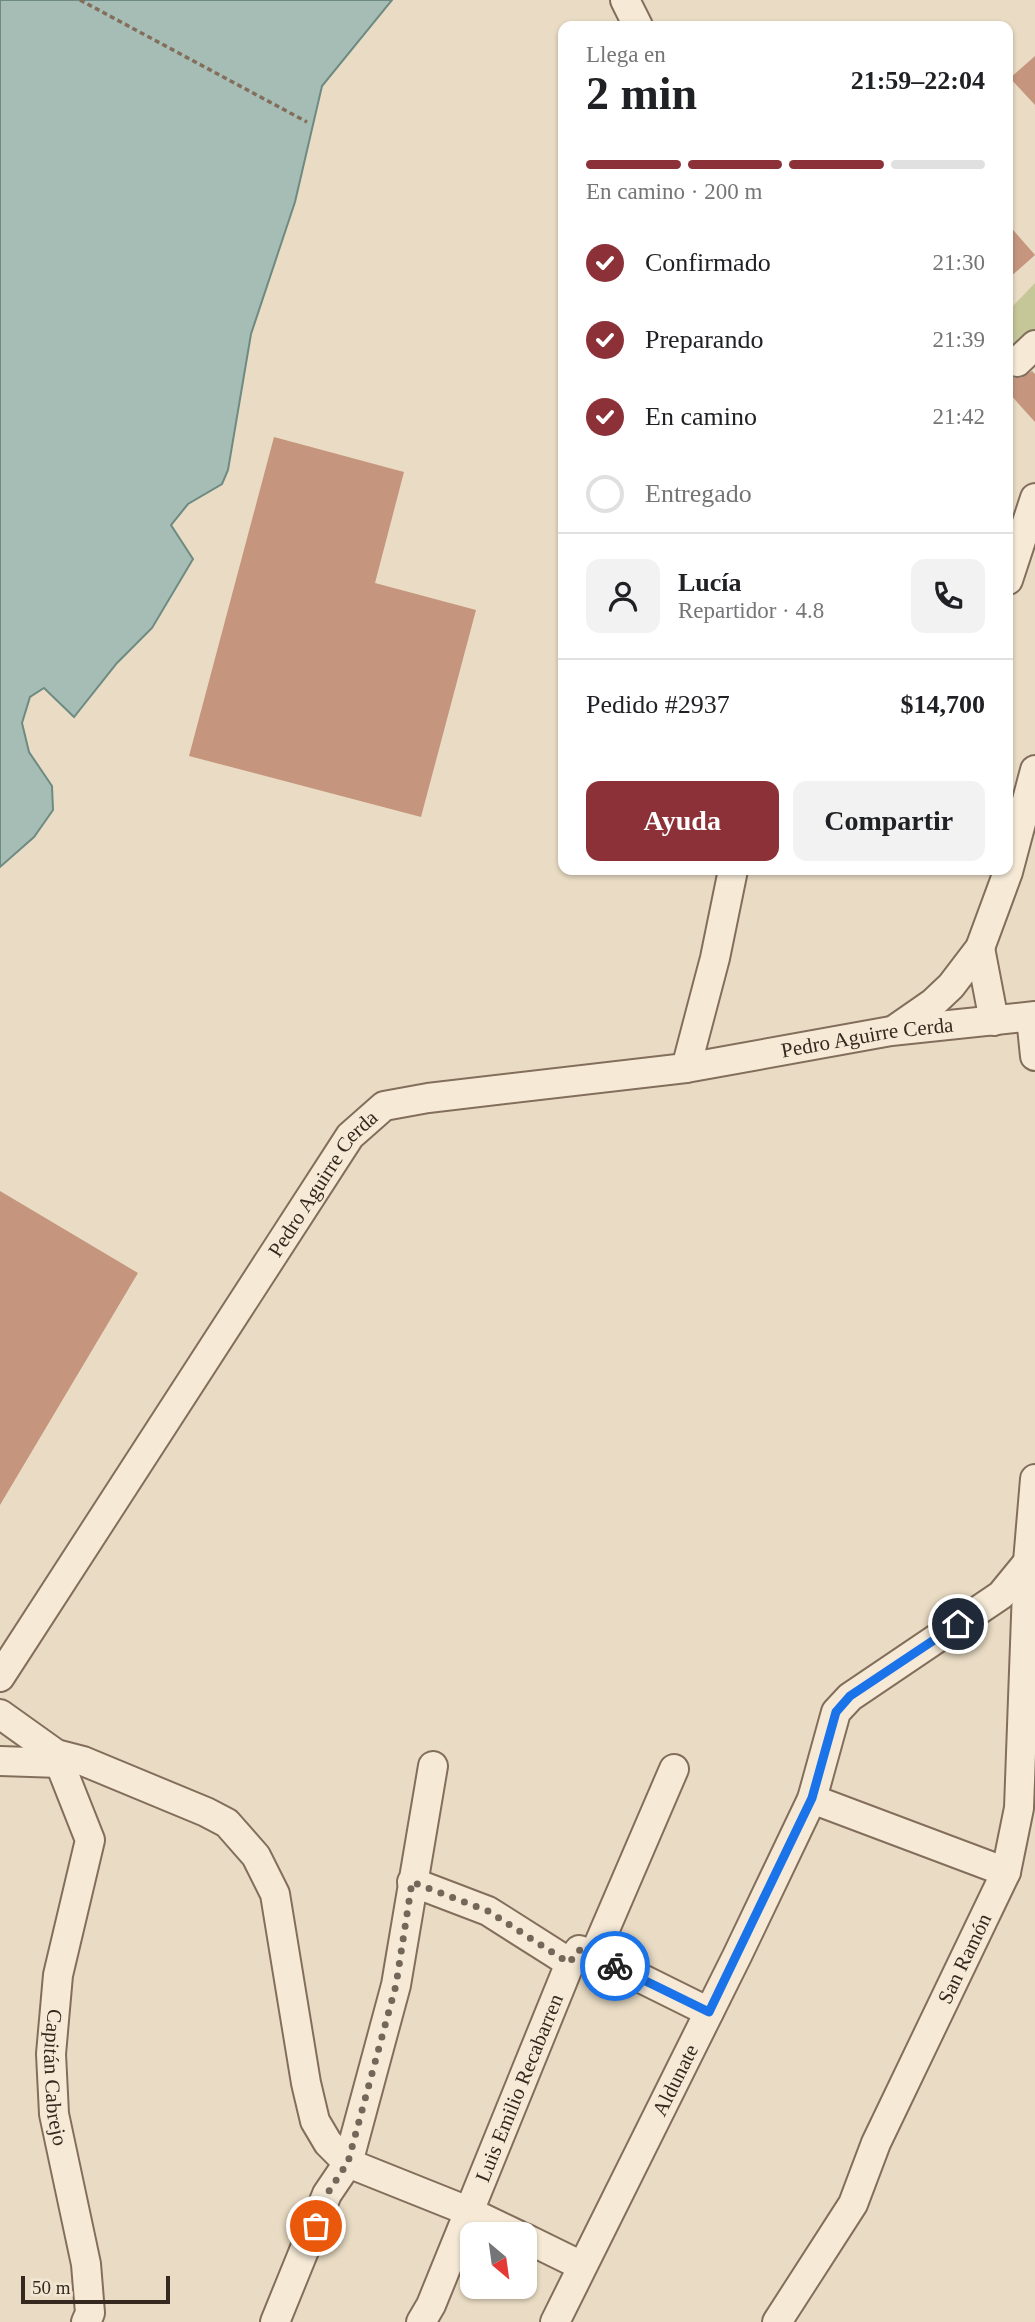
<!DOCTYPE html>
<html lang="es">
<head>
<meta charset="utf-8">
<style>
  :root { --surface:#fff; --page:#f2f2f2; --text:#202124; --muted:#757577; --line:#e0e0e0; --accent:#8d3138 }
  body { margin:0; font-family:"Times New Roman",serif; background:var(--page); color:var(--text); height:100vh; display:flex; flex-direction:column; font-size:26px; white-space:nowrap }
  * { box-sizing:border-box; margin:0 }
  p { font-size:23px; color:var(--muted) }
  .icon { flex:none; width:38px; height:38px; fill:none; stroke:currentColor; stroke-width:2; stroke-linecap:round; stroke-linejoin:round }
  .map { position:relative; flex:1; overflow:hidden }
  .drawer { position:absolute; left:558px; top:21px; width:455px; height:854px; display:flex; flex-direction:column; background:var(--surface); border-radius:14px; box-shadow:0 2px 5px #0004 }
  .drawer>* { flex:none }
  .needle { width:46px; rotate:151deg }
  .controls { position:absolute; left:460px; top:2222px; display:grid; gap:14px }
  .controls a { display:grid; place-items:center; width:77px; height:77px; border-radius:14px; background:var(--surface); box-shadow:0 2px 5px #0004; font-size:35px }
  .scale { position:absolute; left:21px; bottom:18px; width:149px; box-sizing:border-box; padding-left:7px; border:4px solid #34281f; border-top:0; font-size:19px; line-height:24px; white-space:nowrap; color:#34281f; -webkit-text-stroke:5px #f2e7d3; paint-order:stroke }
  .pin { position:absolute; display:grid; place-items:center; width:60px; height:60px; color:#fff; margin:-30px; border:4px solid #fff; border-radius:50%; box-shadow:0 2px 7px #0007 }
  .courier { position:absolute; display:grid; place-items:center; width:70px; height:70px; margin:-35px; border:5px solid #1a73e8; border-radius:50%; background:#fff; color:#222; box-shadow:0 2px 9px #0007 }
  .summary em { font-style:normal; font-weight:700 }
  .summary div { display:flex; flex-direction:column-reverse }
  .summary { display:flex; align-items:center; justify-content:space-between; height:119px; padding:0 28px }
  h1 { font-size:46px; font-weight:700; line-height:52px }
  .bar { display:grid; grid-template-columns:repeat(4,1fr); gap:10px 7px; align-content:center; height:84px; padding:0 28px }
  .bar i { height:9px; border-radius:5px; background:var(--line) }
  .bar .on { background:var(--accent) }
  .bar p { grid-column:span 4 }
  .line { display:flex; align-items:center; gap:18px; padding:0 28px; border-top:2px solid var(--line) }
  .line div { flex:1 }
  .round { display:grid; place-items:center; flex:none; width:74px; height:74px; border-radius:14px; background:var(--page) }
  ol { padding:0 28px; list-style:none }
  li { display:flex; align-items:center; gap:21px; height:77px }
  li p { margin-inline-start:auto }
  li .icon { padding:7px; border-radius:50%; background:var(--accent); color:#fff; stroke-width:4 }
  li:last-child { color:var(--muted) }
  li i { width:38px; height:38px; border:4px solid var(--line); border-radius:50% }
  .button { display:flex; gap:14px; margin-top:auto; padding:14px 28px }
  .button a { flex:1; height:80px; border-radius:14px; background:var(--accent); color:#fff; font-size:28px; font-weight:700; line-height:80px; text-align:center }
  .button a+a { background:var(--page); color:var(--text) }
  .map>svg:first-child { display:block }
  .green { fill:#c5c799 }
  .water { fill:#a6bdb5; stroke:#6d8b82; stroke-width:2 }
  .building { fill:#c5967d }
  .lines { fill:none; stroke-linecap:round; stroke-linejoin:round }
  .minor-casing { stroke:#836e5c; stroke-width:32 }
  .path { stroke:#836e5c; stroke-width:3.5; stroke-dasharray:5 3.5; stroke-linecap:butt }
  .minor { stroke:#f6ead7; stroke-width:28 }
  .done { stroke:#746759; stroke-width:7; stroke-dasharray:0 12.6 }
  .route { stroke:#1a73e8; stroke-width:9 }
  .labels { text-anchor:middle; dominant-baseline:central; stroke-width:6; stroke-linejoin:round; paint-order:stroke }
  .street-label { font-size:21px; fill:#34281f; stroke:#f2e7d3 }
</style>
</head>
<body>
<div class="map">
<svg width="1035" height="2322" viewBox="0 0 1035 2322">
  <rect width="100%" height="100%" fill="#eadcc4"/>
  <path class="green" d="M1035,283V336L1020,349L1008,350V311Z"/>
  <path class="water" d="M0,0H392L322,86L295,202L251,334L228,470L222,484L188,504L171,525L193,559L152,628L117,663L74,717L44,688L30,697L22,723L29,752L52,786L53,810L34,837L0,867Z"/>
  <path class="building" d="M1035,56V105L1010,78Z
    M1008,224L1035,255L1008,279Z
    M1032,371L1035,374V422L1008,392V381L1012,378H1021Z
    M274,437L404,472L375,583L476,610L421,817L189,756Z
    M0,1191L138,1273L0,1505Z"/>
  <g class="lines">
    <g class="minor-casing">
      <g id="minor">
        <path d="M625,0L638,26"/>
        <path d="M1017,362L1035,345"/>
        <path d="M1008,580L1035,498"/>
        <path d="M980,948L994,1021"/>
        <path d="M1031,1017L1035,1056"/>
        <path d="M897,1028L933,1003L951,986L980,948L1008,872L1035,770"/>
        <path d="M686,1068L715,958L733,870"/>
        <path id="s1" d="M0,1677L350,1136L384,1106L428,1098L686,1068L891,1031L1035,1016"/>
        <path d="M0,1714L56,1754L83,1761L206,1812L227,1823L256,1856L275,1894L306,2083L315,2121L328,2143L348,2163L468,2211L518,2235"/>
        <path id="s2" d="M56,1754L90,1840L58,1975L51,2054L54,2114L86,2264L90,2313L86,2322"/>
        <path d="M0,1761L60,1763"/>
        <path d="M812,1799L1006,1872"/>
        <path d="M412,1882L488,1911L570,1963"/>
        <path d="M594,1955L674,1769"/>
        <path d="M525,2238L582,2266"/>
        <path d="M275,2322L327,2194L348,2163L396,1985L433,1766"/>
        <path id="s3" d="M421,2322L431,2305L570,1963L579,1950L594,1955L709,2012"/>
        <path id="s4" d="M555,2322L737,1956L812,1799L836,1712L850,1697L1001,1595L1028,1562"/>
        <path id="s5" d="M777,2322L853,2204L876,2143L1006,1872L1019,1808L1028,1562L1035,1479"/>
      </g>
    </g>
    <path class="path" d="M80,0L307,122"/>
    <use href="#minor" class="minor"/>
  </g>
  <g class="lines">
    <path class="done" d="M316,2226L327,2194L348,2162L396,1985L412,1882L488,1911L569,1963L579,1950L615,1966"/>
    <path class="route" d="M615,1966L709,2012L812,1798L836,1712L850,1696L958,1624"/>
  </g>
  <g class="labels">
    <g class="street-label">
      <text stroke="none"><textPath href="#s1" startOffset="1178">Pedro Aguirre Cerda</textPath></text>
      <text stroke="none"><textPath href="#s1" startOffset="590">Pedro Aguirre Cerda</textPath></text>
      <text stroke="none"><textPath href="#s5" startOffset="410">San Ramón</textPath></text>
      <text stroke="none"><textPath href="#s2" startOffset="334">Capitán Cabrejo</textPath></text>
      <text stroke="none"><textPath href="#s4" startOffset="270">Aldunate</textPath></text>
      <text stroke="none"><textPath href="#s3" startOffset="254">Luis Emilio Recabarren</textPath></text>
    </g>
  </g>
</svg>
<div class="controls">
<a><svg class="needle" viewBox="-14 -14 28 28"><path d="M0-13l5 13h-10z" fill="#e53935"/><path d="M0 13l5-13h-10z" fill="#757577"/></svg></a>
</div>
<div class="scale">50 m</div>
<div class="pin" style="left:316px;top:2226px;background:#ea580c"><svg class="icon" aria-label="bag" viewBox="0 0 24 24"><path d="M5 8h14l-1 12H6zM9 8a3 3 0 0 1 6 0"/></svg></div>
<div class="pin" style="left:958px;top:1624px;background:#1f2937"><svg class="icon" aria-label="home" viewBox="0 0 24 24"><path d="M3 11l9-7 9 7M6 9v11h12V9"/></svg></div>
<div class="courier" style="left:615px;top:1966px"><svg class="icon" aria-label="bike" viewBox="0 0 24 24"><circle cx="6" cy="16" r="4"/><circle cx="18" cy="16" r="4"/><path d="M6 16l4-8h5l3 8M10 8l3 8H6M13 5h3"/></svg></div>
<section class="drawer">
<div class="summary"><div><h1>2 min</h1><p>Llega en</p></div><em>21:59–22:04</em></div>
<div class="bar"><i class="on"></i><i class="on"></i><i class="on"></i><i></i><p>En camino · 200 m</p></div>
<ol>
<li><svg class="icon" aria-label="check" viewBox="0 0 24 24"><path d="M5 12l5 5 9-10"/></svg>Confirmado<p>21:30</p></li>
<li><svg class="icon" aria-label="check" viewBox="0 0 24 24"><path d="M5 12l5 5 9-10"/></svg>Preparando<p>21:39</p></li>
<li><svg class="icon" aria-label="check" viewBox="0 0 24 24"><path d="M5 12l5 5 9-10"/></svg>En camino<p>21:42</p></li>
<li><i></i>Entregado</li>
</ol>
<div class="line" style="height:126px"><a class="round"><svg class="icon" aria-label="person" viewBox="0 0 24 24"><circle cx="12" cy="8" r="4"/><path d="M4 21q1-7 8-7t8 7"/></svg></a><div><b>Lucía</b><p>Repartidor · 4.8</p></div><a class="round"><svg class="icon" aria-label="phone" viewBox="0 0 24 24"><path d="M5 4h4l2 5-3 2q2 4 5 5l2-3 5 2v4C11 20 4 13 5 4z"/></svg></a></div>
<div class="line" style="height:91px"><div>Pedido #2937</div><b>$14,700</b></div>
<div class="button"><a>Ayuda</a><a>Compartir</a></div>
</section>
</div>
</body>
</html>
